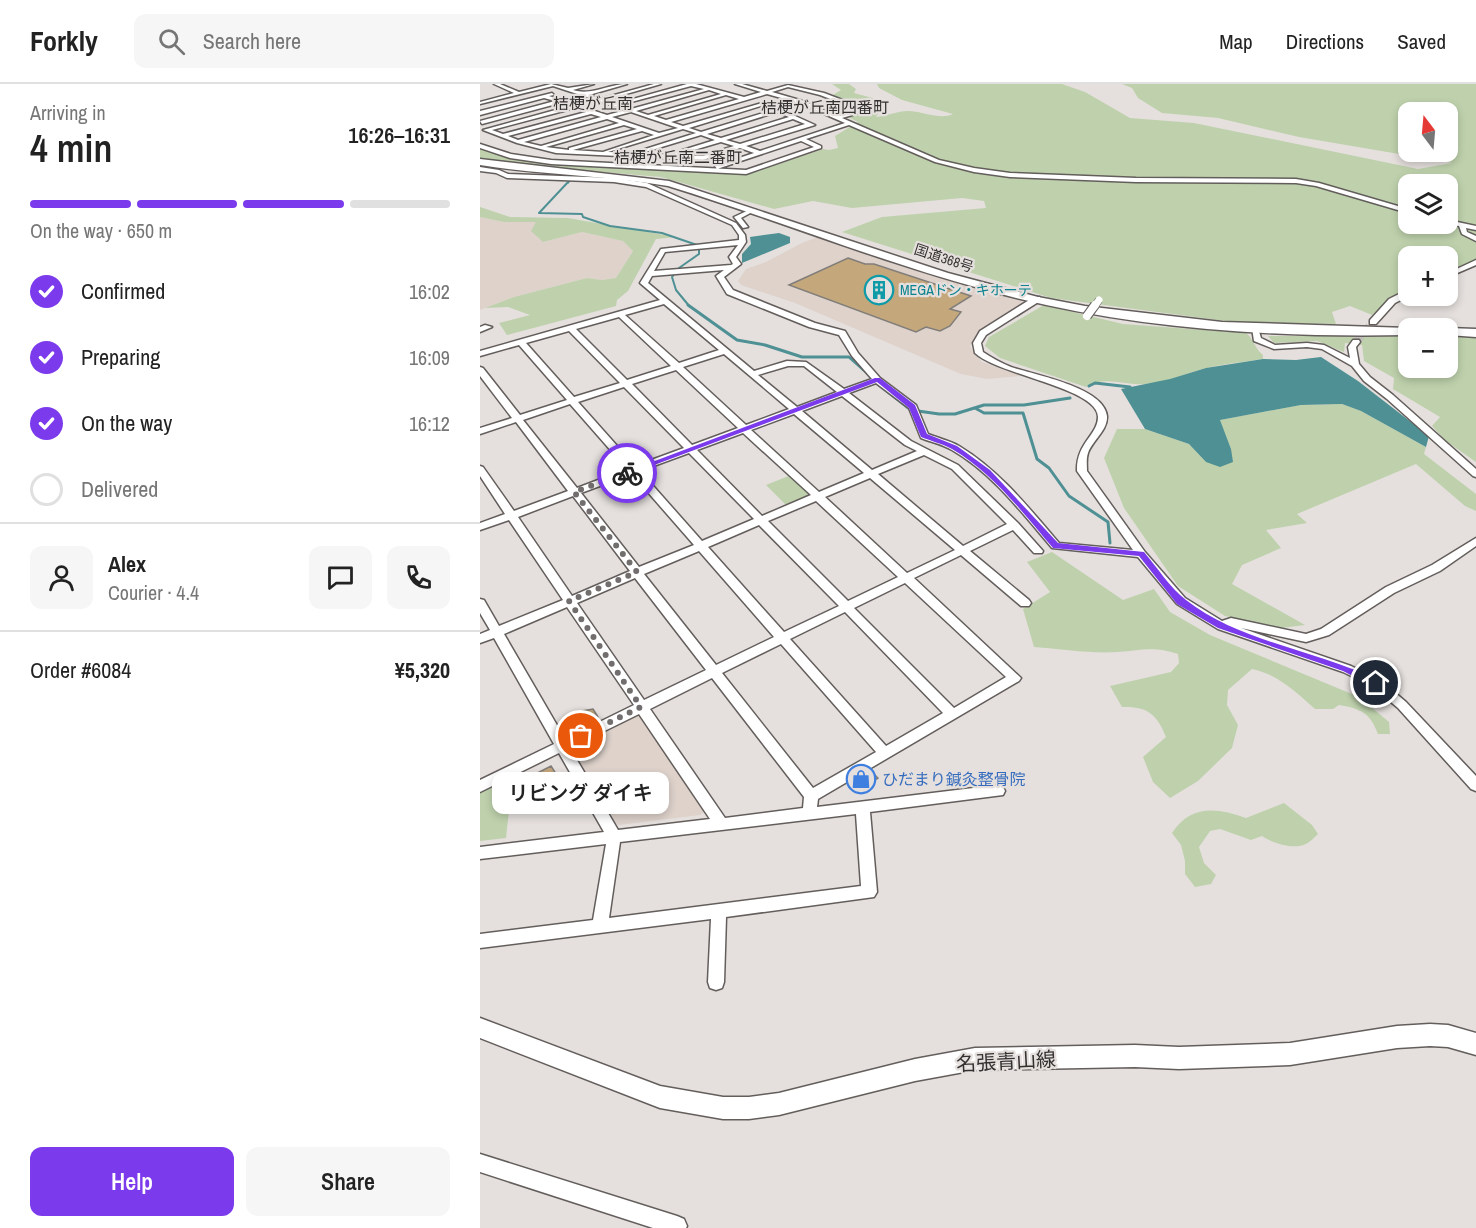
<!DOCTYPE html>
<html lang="en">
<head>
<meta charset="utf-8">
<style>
  :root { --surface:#fff; --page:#f6f6f6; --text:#222; --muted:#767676; --line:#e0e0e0; --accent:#7c3aed }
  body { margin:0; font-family:"Archivo Narrow","Noto Sans JP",sans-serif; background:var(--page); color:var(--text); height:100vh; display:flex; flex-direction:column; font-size:22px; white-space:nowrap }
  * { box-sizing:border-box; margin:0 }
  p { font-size:20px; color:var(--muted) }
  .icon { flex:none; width:33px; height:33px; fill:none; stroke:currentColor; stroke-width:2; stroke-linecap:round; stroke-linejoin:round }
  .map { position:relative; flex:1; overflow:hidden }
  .sheet { display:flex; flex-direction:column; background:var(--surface); width:480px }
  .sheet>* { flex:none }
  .needle { width:39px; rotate:344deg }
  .tools { position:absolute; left:918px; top:18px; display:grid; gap:12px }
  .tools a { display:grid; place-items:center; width:60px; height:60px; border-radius:12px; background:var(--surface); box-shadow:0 3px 9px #0003; font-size:30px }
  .pin { position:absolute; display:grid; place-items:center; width:51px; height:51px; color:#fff; margin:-26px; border:3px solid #fff; border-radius:50%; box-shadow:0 2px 6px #0007 }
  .courier { position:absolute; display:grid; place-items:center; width:60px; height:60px; margin:-30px; border:4px solid #7c3aed; border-radius:50%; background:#fff; color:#222; box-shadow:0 2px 8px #0007 }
  .bubble { position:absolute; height:42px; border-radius:12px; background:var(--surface); box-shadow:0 3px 9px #0003; font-size:20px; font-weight:600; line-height:42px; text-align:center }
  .head em { font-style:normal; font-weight:600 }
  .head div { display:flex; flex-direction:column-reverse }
  .head { display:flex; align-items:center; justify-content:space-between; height:102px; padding:0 30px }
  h1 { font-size:39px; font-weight:600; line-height:45px }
  .bar { display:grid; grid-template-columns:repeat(4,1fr); gap:9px 6px; align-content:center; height:72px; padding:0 30px }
  .bar i { height:8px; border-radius:4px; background:var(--line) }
  .bar .on { background:var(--accent) }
  .bar p { grid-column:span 4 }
  .line { display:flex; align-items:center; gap:15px; padding:0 30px; border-top:2px solid var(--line) }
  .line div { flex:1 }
  .round { display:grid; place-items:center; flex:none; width:63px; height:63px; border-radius:12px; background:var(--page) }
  ol { padding:0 30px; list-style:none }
  li { display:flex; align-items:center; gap:18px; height:66px }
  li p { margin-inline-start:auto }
  li .icon { padding:6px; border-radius:50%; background:var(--accent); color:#fff; stroke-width:4 }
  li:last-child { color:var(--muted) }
  li i { width:33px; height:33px; border:3px solid var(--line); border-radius:50% }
  .cta { display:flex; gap:12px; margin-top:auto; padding:12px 30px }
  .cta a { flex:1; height:69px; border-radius:12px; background:var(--accent); color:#fff; font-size:24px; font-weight:600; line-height:69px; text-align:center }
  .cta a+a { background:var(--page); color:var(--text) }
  header { display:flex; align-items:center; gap:36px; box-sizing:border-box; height:84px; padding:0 30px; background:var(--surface); border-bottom:2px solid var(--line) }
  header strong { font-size:28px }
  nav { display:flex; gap:33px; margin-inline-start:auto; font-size:21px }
  .search { width:420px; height:54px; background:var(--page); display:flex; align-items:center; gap:15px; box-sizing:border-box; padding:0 21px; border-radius:12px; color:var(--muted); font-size:22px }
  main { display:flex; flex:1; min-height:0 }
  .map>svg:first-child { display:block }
  .built { fill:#ded2cb }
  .green { fill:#bed1ac; fill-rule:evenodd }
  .water { fill:#4e9094 }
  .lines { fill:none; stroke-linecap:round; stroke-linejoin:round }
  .stream-far2 { stroke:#4e9094; stroke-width:1.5 }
  .stream-far1 { stroke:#4e9094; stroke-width:2 }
  .stream { stroke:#4e9094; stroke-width:3 }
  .building { fill:#c5a77c; stroke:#817e7a; stroke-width:1.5 }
  .minor-tunnel { stroke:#c1bdba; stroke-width:8; stroke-dasharray:8 4.5; stroke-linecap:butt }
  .minor-casing { stroke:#635e5c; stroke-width:3 }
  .major-casing { stroke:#635e5c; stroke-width:3 }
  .highway-casing { stroke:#635e5c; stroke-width:3 }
  .minor { fill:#fff; fill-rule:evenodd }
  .major { fill:#fff; fill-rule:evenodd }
  .highway { fill:#fff; fill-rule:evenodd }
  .minor-bridge-far1-casing { stroke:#635e5c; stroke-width:8; stroke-linecap:butt }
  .minor-bridge-casing { stroke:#635e5c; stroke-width:10; stroke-linecap:butt }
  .minor-bridge-far1 { stroke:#fff; stroke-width:7 }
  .minor-bridge { stroke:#fff; stroke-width:8 }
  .route { fill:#7c3aed }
  .done { stroke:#716e6d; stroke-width:6; stroke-dasharray:0 10.8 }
  .labels { text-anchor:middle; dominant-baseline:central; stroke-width:4.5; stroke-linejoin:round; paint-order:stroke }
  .far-street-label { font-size:14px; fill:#333130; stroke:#e5e0dd }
  .far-culture-label { font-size:14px; fill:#0d838f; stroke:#e5e0dd; text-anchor:start }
  .far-quarter-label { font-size:16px; fill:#333130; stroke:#e5e0dd }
  .shop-label { font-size:16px; fill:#366cbe; stroke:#e5e0dd; text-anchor:start }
  .near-street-label { font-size:20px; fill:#333130; stroke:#e5e0dd }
</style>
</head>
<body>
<header>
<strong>Forkly</strong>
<div class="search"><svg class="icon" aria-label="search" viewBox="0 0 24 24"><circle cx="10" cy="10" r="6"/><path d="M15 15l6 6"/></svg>Search here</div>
<nav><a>Map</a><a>Directions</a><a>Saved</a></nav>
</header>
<main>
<section class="sheet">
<div class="head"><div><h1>4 min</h1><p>Arriving in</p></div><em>16:26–16:31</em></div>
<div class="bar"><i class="on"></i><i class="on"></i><i class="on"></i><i></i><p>On the way · 650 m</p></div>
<ol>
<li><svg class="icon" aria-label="check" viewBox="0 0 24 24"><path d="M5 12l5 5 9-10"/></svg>Confirmed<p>16:02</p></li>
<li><svg class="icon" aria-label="check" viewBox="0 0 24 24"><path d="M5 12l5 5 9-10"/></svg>Preparing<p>16:09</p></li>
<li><svg class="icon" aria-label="check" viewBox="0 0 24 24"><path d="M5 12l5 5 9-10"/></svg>On the way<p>16:12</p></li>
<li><i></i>Delivered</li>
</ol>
<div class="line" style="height:108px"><a class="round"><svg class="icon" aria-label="person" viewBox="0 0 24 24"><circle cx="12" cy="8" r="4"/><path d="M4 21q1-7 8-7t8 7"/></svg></a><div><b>Alex</b><p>Courier · 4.4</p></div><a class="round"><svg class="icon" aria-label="chat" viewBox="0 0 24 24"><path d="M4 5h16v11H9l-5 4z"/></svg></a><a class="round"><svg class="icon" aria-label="phone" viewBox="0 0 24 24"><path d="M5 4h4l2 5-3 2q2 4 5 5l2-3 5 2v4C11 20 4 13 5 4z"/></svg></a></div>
<div class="line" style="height:78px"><div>Order #6084</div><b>¥5,320</b></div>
<div class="cta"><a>Help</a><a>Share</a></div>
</section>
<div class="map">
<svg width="996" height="1144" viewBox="0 0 996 1144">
  <rect width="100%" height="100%" fill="#e5e0dd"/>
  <path class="built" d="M0,133L24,138H57L63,158L102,148L143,157L153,167L136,194L122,196L107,194L34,213L0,226Z
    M338,153L492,204L544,218L499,247L490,263L502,278L542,292L507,295L481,290L315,219L261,201L258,197L266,185L286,178L322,159Z
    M155,631L162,632L226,727L220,731L139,741L134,739L92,666L96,658Z"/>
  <path class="green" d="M352,0H369L376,5L374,9L396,15L403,22L396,33C407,32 420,26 430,27C444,28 461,36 473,30L422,16L399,4L397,0H582L605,8L650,34L714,39L938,85L972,79L819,53L738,34L682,29L658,14L652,4L642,0H996V176L968,187V172H928V205L916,211L892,231L870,222L852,228L856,240L753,238L571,214L362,148L402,133L506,124L504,117L482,114L372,124L333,117L294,125L181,93L54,82L0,75V64L23,72L69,80L266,91L343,65L349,66L358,64L355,52L378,38L366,32L387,26L353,11L361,6ZM928,28H968V68H928ZM928,100H968V140H928Z
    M0,123L30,133L88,134L196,153L176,155L148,207L137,216L136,222L27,251L19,239L50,231L28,223L5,224L34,213L107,194L122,196L136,194L153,167L143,157L102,148L63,158L51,147L56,138H24L0,133Z
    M564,221L643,240L766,249C774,255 775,265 783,271V275C763,278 742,280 723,285C704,290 685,299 665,300C646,302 624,291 606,303L520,274L505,262L509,253Z
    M788,252H928V284H968V252H993L996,255V378L966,357L952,342L960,333L913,305L914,294L884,277L882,261L865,259L864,268L837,257L794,259Z
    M862,320L881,327L946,363L944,370L996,410V427L985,422L936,380L817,430L827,439L786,446L801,464L762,481L752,500L825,541L801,544L745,532L698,502L644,424L624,374L637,345H665L709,360L726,378L751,365L739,336L821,321Z
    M311,391L330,409L328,413L307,422L286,401Z
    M572,468L643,516L674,505L690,528L730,551L879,613L909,638L910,650H898C890,629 882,625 859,621L853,625H835C816,608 797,590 772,585L748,606L747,621L758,641L752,664L718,697L690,714L673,698L663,673L686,653C677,630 667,622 642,623L630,602L691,588L699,579L698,570C674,562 663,566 638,568C611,570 582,565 554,563L543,525L570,508L547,478Z
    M20,697L30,717L26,754L0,757V708Z
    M804,719L832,741L838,750C835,753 830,758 826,760C814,766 792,759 782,752L771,756L740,745L730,747L719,763L724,779L736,791L731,800L715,803L705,790V777L701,761L692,749C711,720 737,724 766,734Z"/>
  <path class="water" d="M299,149L310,153V159L262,179V170L271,160L270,153Z
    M841,273L878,297L949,352L946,363L881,327L862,320L821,321L740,336L751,365L753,378L740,383L726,378L709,360L665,345L641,305L690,295L726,284L783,275L816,276Z"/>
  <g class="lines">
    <path class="stream-far2" d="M43,91L71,92
      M88,99L92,94"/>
    <path class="stream-far1" d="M89,97L59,129L102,130L103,133L130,142L182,149L217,161
      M210,223L196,206L192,193L199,184L219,170V166"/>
    <path class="stream" d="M208,221L257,256L285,261L322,273H369L387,289
      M398,300L431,326L459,330H475L504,321H544L590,314
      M609,302L615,299L650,303
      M495,324L504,329H543L557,375L569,384L589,412L628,438L630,459"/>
  </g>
  <path class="building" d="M368,174L385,180H394L491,212L470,225L481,228L470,242L460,247L446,243L436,248L309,201Z
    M113,625L118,633L114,636L115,638L93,648L85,634L96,628Z
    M71,682L78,693L33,714L28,704Z
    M391,687L398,694L376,708L369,700Z"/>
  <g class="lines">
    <path class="minor-tunnel" d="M876,258L893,238"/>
    <g class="minor-casing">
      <path id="minor" d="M14,0H20L39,8L71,0L88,4L114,0L93,6C112,12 128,0 147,0L109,11L120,15L174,0H181L125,16L135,20L207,0H216L264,13L281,8L255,0H262L287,7L308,1L344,9L386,25V27L362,34L459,76L494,84L530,89L656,94L816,95L839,99L928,125V129L836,102L816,99L656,98L530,93L494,88L455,78L369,41L326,55L341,62V64L266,90L71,80L30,74L0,64V60L31,70L71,76L266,86L334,63L321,57L237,85L235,82L274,69L260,64L223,76L76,69L37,59L3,46L90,22L80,19L2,40L0,37L75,17L64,14L0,31V27L72,9L74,11L69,12L127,31L146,26L73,2L0,20V18L34,9ZM211,2L224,5L151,25L140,21ZM308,3L340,11L379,26L358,32L323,17L292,8ZM229,6L241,10L168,31L156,27ZM287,10L319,19L365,39L280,67L266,62L335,41L293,22L290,24L293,26L221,48L209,44L284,21L282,19L203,42L191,38ZM246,11L259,15L186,36L174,32ZM95,24L106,28L23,50L12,46ZM151,28L198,44L179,49L132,33ZM297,28L309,33L241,54L227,50ZM111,30L121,33L38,56L28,52ZM127,35L139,39L61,62L44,58ZM313,35L325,40L260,60L246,56ZM144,41L157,45L89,64V66L66,63ZM203,45L216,49L159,67V69L128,68ZM162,47L174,51L123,68L93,66ZM221,51L235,56L193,69V71L162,69ZM241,58L254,62L223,72L197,71Z
        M0,83L19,86L28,90L134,94L167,99L256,139L265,151L266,158L256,173L261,180L244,193L253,206L335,239L365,247L378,269L400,294L436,321L448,350C458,354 470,357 479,362C519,386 549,424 579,459L653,466L597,387C596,359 618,351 618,333C618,304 518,291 495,269L493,259L500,247L554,213H560V217L506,251L501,259L503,268C512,274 521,279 531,283C554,291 624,303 627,332C628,346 613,356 608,369C606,375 607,381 607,387L665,468L705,514L742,537L751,534L826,550L841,545L906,503L952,481L996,454V462L960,487L914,509L849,551L826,558L761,544L871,582L900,596L926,618L996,692V707L991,705L918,624L892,602L863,588L738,545L697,520L658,473L572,464C542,429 512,389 472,366C462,360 451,358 441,354L429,324L396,299L369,309L431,357L478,381L538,439L563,467L562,469H554L533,446L490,467L549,516L551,519L549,522H541L481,471L434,494L541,594L539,597L338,715L337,723L518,701L523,703L525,707L523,711L390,728L397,808L394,813L246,833L244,898L242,904L236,906L230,904L228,898L231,835L0,864V850L113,836L126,760L0,775V763L124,748L79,669L0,708V696L74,660L14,554L0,559V550L10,546L0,529V515L4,516L19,542L83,516L29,436L0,446V439L25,430L0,392V382L3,383L34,427L88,407L36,338L0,350V344L32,334L0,292V283L3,284L40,331L87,316L39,261L0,272V267L180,216L160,199L181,165L259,156V151L252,141L166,103L134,98L27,94L16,89L0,87ZM258,161L249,173L253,180L251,181L174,187L185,168ZM244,186L236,192L247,210L329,243L359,251L372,272L392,295L364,305L326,278L307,277L274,287L168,199L172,192ZM184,220L239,266L199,279L145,231ZM139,233L191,282L147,296L96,245ZM89,247L140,299L94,313L46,259ZM244,270L309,325L266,341L203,283ZM308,282H324L357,308L317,323L278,291ZM196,286L258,344L212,361L152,300ZM144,303L204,364L155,382L98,318ZM362,312L425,361L437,367L392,386L322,327ZM90,320L147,385L97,404L43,336ZM314,330L384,389L339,408L271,346ZM263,349L331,411L282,432L217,366ZM209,369L274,435L222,457L160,387ZM444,371L472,385L527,440L483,462L398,390ZM152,390L214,461L159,483L101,409ZM390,394L475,466L427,489L345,413ZM93,412L150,487L92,512L38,433ZM336,417L418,493L368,517L288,437ZM279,441L359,522L304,548L228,463ZM219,467L294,553L236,581L164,490ZM155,494L226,586L164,616L97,519ZM425,499L526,593L474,624L374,524ZM87,523L154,621L85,655L24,550ZM365,528L463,629L406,662L310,555ZM301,560L396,668L333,704L242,589ZM232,594L324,713L323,724L245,734L170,625ZM159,630L230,735L138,746L90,664ZM376,730L381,802L129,834L140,758Z
        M271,125L276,126L261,134L268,143L263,144L254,133Z
        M968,136L996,142V146L986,144L987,148L996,152V157L982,150L979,142L966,140Z
        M996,176V181L968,193V189Z
        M925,207H928L929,212L915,219L896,240H890V236L909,215Z
        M5,241L12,243L0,248V243Z
        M772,244H778L781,254L795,261L827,259L844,261L870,274L868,263L873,256H879L880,258L876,263L879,280L890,293L913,311L996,385V393L993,392L907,315L884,297L872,282L842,265L827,263L794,265L774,257Z
        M0,1070L197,1132L204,1135L207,1142L206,1144H173L0,1088Z"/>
    </g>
    <g class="major-casing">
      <path id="major" d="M0,934L180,1002L243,1013H269L299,1009L435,975L495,964L655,961L699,963L810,959L917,942L950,940L968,941L996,949V971L968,963L950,962L917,964L810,981L699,985L655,983L495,986L435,997L299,1031L269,1035H243L180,1024L0,954Z"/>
    </g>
    <g class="highway-casing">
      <path id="highway" d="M0,75L189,97L468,189L558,213L605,222L742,238L928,244V251C788,254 642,244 506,206C398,177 295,135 188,102C126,91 62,91 0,81Z
        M968,244L996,245V253L968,251Z"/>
    </g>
    <use href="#minor" class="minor"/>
    <use href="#major" class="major"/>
    <use href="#highway" class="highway"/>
    <g class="minor-bridge-far1-casing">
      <path id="minor-bridge-far1" d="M614,223L619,216"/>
    </g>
    <g class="minor-bridge-casing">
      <path id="minor-bridge" d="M607,232L615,221"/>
    </g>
    <use href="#minor-bridge-far1" class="minor-bridge-far1"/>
    <use href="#minor-bridge" class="minor-bridge"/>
  </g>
  <path class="route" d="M395,294H400L435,321L447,350L477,362L510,386L578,459L664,468C677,483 690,504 706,516C761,559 838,566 899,597V602H892L863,587L738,544L697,520L659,472L573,464C543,429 513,389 472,365C463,360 451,357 441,353L429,324L397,298L150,390L143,389Z"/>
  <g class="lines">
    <path class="done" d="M101,652L161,623L89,517L157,488L94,408L147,389"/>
  </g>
  <defs>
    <g id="building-ring" transform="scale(1.5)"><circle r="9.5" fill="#e5e0dd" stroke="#0f9aa8" stroke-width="1.5"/><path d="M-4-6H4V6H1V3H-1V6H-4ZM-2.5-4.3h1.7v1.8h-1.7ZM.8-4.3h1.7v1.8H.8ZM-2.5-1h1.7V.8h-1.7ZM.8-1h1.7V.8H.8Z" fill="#0f9aa8"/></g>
    <g id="shop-ring" transform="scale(1.5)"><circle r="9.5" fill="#e5e0dd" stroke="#3f7fe0" stroke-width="1.5"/><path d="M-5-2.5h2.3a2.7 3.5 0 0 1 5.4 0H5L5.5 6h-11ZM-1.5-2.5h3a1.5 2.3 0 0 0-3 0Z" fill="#3f7fe0"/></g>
  </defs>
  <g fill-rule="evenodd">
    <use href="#building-ring" x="399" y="206"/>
    <use href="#shop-ring" x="381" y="695"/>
  </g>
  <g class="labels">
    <g class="far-street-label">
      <text transform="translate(464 174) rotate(18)">国道368号</text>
    </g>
    <g class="far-culture-label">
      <text x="420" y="206">MEGAドン・キホーテ</text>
    </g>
    <g class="far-quarter-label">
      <text x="113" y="19">桔梗が丘南</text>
      <text x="345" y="23">桔梗が丘南四番町</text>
      <text x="198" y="73">桔梗が丘南二番町</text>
    </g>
    <g class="shop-label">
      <text x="402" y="695">ひだまり鍼灸整骨院</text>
    </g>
    <g class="near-street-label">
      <text transform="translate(526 977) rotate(-3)">名張青山線</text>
    </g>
  </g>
</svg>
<div class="tools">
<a><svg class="needle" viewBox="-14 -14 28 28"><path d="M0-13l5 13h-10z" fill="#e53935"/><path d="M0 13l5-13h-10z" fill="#767676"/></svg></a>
<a><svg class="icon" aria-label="layers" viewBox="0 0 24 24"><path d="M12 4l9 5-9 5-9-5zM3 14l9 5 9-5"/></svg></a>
<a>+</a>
<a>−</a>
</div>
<div class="pin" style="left:101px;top:652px;background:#ea580c"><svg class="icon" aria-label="bag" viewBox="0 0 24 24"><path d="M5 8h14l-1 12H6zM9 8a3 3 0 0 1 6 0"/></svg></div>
<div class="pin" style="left:896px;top:599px;background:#1f2937"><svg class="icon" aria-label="home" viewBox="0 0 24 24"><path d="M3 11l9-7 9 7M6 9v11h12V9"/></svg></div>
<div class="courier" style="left:147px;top:389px"><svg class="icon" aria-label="bike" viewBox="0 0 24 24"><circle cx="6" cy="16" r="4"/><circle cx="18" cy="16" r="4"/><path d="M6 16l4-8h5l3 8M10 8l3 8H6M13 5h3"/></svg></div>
<div class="bubble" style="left:12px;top:688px;width:177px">リビング ダイキ</div>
</div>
</main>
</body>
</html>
